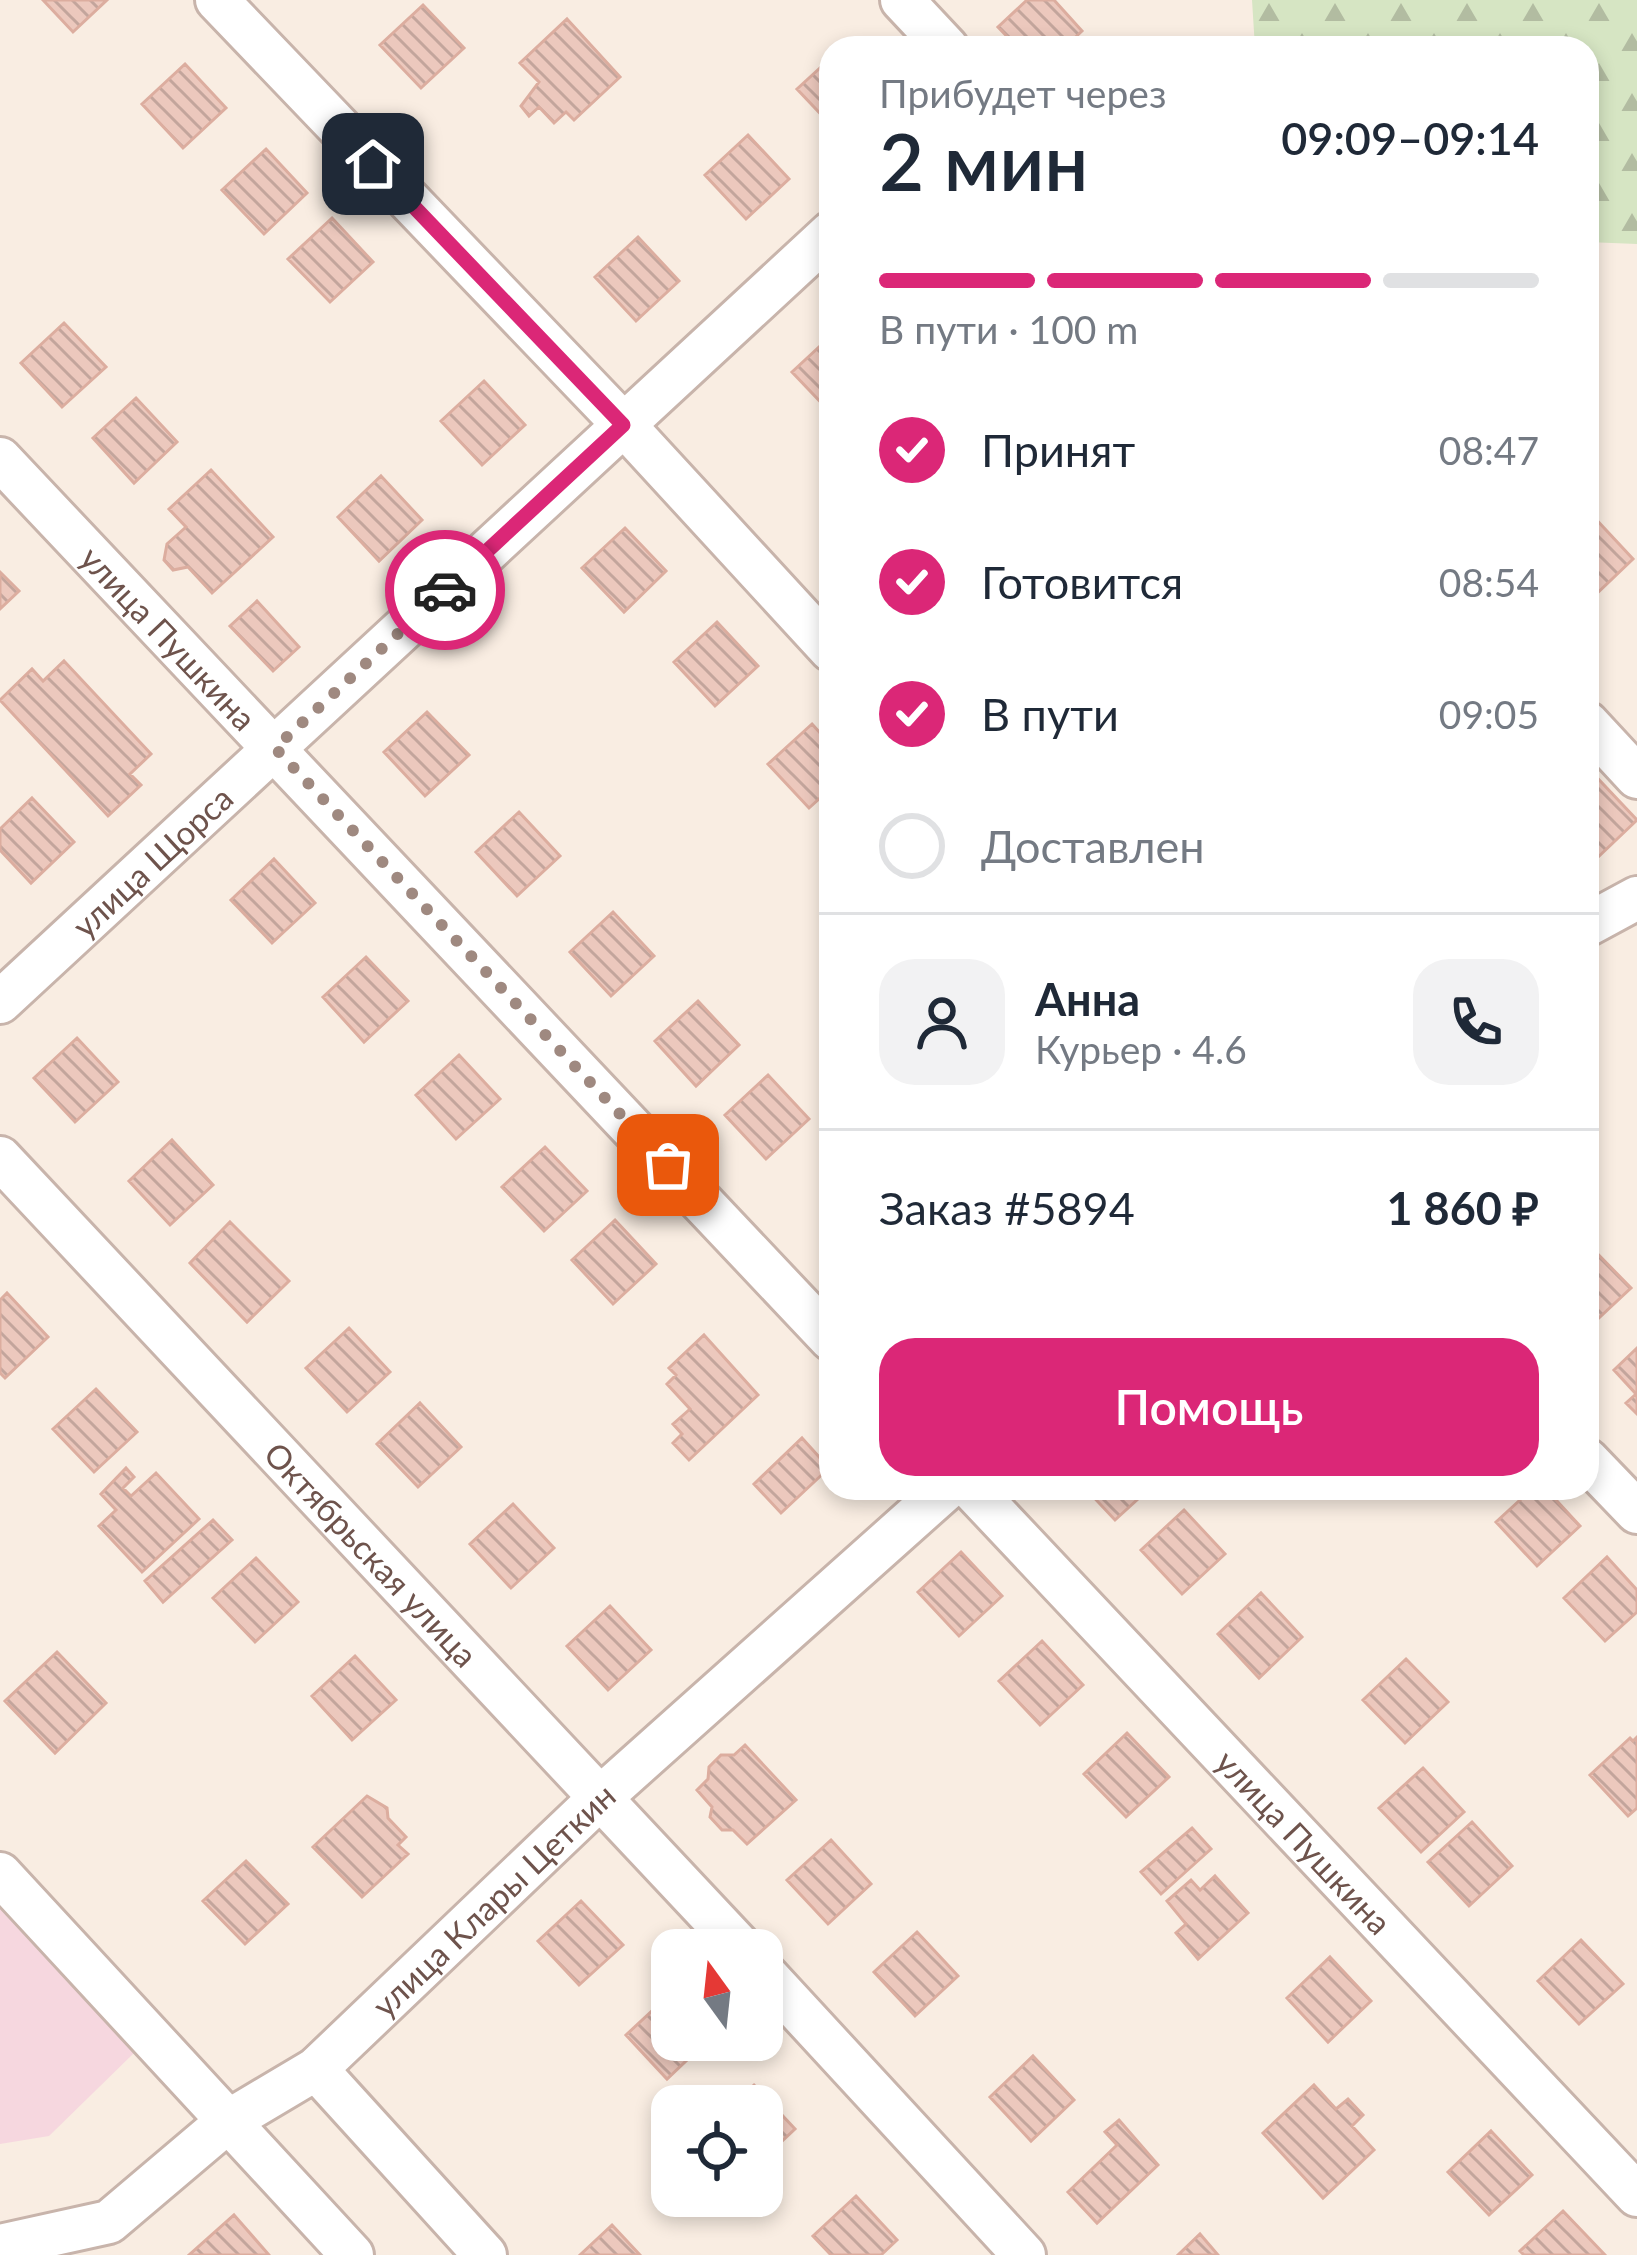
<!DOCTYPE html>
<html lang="ru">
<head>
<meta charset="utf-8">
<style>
  :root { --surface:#fff; --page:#f2f2f3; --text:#1f2937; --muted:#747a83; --line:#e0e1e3; --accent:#db2777 }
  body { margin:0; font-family:Lato,sans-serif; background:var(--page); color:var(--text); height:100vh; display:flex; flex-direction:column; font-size:45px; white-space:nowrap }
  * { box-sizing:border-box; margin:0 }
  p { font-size:39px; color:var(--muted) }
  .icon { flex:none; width:66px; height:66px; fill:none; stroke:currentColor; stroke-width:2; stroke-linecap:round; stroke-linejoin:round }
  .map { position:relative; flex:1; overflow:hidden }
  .sheet { position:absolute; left:819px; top:36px; width:780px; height:1464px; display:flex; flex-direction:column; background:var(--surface); border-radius:36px; box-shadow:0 6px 18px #0003 }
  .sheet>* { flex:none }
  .needle { width:78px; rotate:345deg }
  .tools { position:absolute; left:651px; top:1929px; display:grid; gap:24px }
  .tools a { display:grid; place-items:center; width:132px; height:132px; border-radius:24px; background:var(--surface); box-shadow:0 6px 18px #0003; font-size:60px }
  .pin { position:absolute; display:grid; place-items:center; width:102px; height:102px; color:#fff; margin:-51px; border-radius:24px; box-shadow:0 6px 18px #0006 }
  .courier { position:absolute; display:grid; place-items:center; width:120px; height:120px; margin:-60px; border:9px solid #db2777; border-radius:50%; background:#fff; color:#222; box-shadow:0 3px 15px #0007 }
  .head em { font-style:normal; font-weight:600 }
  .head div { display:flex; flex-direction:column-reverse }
  .head { display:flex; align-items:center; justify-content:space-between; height:204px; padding:0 60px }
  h1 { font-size:78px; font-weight:600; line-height:90px }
  .bar { display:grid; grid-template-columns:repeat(4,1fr); gap:18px 12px; align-content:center; height:144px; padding:0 60px }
  .bar i { height:15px; border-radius:9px; background:var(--line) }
  .bar .on { background:var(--accent) }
  .bar p { grid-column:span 4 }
  .line { display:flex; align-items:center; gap:30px; padding:0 60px; border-top:3px solid var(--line) }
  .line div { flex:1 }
  .round { display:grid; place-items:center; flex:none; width:126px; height:126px; border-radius:36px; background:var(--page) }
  ol { padding:0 60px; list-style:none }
  li { display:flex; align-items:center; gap:36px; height:132px }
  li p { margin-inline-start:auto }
  li .icon { padding:12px; border-radius:50%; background:var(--accent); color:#fff; stroke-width:4 }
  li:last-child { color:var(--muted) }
  li i { width:66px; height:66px; border:6px solid var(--line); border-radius:50% }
  .action { display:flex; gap:24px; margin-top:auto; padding:24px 60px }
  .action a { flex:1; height:138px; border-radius:36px; background:var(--accent); color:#fff; font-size:48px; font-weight:600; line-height:138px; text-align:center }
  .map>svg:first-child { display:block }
  .medical { fill:#f6d7df }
  .forest { fill:url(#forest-firs) }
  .building { fill:url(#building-back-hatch); stroke:#dcad9f; stroke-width:3 }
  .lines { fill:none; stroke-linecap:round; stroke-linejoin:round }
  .minor-casing { stroke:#c8b4ab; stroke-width:48 }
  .minor { stroke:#fff; stroke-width:42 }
  .done { stroke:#9f8980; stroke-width:12; stroke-dasharray:0 21.6 }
  .route { stroke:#db2777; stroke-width:15 }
  .labels { text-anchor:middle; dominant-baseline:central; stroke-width:9; stroke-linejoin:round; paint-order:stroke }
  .street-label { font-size:33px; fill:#6e534c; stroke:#fdf1e8 }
</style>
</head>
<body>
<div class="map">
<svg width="1637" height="2255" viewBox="0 0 1637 2255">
  <defs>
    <pattern id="forest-firs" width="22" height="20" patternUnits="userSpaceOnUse" patternTransform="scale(3)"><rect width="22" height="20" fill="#d6e5c3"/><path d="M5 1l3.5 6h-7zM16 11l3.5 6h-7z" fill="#b2bca1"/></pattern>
    <pattern id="building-back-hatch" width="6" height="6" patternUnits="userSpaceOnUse" patternTransform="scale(3)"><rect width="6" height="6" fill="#ecc8bd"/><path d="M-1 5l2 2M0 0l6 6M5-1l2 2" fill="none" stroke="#c3a59c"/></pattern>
  </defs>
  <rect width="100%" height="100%" fill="#f9ede2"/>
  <path class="medical" d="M0,1905L136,2051L49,2136L0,2144Z"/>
  <path class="forest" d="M1252,0H1637V244L1587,242V48H1255Z"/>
  <path class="building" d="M43,0H107L73,32Z
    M1027,0H1054L1082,31L1064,48H1018L998,27Z
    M423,5L464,48L421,88L380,45Z
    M567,19L620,77L574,120L566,112L554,123L539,107L529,116L521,106L539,82L520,63Z
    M831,58V125L797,89Z
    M185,64L226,108L183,148L142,104Z
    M748,135L789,179L746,219L705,175Z
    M266,149L307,193L264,234L222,190Z
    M332,218L373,262L330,302L288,259Z
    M638,237L679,281L636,321L595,277Z
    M64,323L106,367L62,407L21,363Z
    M831,336V413L792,372Z
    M484,381L525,425L482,465L441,421Z
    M136,398L177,442L134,483L93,438Z
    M211,470L273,537L212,593L188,567L173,570L164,560L167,544L186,527L169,509Z
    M381,476L422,520L379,561L338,517Z
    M1592,515L1633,559L1590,600L1587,596V520Z
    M625,528L666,571L624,612L582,568Z
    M0,572L19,591L0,609Z
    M257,601L299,647L273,671L230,626Z
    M717,622L758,666L715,706L674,662Z
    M64,661L151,754L130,774L141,785L108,816L0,700L32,669L43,681Z
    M427,712L469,755L425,796L384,752Z
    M812,724L831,745V788L809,808L768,764Z
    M1587,767L1637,820L1595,860L1587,852Z
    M32,798L74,842L31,883L0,850V829Z
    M519,812L560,856L517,896L476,852Z
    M274,859L315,903L272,943L231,900Z
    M613,912L654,956L611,996L570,952Z
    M366,957L408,1001L364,1042L323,997Z
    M698,1001L739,1045L696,1086L655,1041Z
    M77,1038L118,1082L75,1122L34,1078Z
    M459,1055L500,1099L456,1139L416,1095Z
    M768,1075L809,1119L766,1159L725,1115Z
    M172,1140L213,1185L170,1225L129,1181Z
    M545,1147L587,1191L544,1231L502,1187Z
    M615,1220L656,1264L613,1304L572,1260Z
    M230,1222L289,1281L247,1322L190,1263Z
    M1589,1245L1631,1288L1587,1329V1247Z
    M7,1293L48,1337L5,1378L0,1373V1300Z
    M349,1328L390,1372L347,1412L306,1368Z
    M704,1335L758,1395L689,1460L673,1443L682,1434L673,1424L690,1409L667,1384L676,1375L669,1368Z
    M1637,1348V1414L1626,1403L1636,1394L1614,1370Z
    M96,1389L137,1432L94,1472L53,1429Z
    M420,1403L461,1447L418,1487L377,1444Z
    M802,1438L829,1468L781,1513L754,1484Z
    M126,1468L134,1477L123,1488L131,1496L156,1473L199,1519L142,1572L99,1526L116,1510L101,1494Z
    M1085,1488H1150L1115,1520Z
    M1533,1488H1545L1580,1526L1537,1566L1496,1522Z
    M513,1504L554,1548L511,1588L470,1544Z
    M1184,1510L1225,1554L1182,1594L1141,1550Z
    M213,1520L232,1540L163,1602L145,1581Z
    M961,1552L1002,1596L959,1636L918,1592Z
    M1607,1557L1637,1590V1612L1605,1641L1564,1598Z
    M256,1558L298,1602L255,1642L213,1598Z
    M1261,1593L1302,1637L1259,1678L1218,1634Z
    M610,1606L651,1650L608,1690L567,1646Z
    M1042,1641L1083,1685L1040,1725L999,1681Z
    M57,1652L106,1703L55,1753L5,1701Z
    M355,1656L396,1700L352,1740L312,1696Z
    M1406,1659L1448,1702L1405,1743L1363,1700Z
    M1127,1733L1169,1777L1126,1817L1084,1774Z
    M1637,1737V1808L1628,1816L1590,1775L1630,1738L1633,1741Z
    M745,1745L796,1800L747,1844L733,1830H722L710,1817L712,1807L697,1790L708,1779L709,1767L721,1755H734Z
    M1423,1768L1464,1812L1421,1852L1379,1808Z
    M367,1796L387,1808L388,1818L406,1837L398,1845L408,1854L362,1897L313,1847Z
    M1472,1822L1512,1866L1469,1906L1428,1862Z
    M1192,1828L1211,1849L1161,1894L1141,1872Z
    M831,1840L871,1884L828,1924L787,1880Z
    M246,1861L288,1904L245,1944L203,1901Z
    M1215,1876L1248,1913L1198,1959L1176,1933L1186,1924L1167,1901L1191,1880L1200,1890Z
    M581,1901L623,1945L579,1985L538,1941Z
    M917,1932L958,1976L915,2016L874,1972Z
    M1581,1940L1623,1984L1579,2024L1538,1981Z
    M1330,1957L1371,2001L1328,2042L1287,1998Z
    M669,1995L672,1998V2040H708L667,2079L626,2035Z
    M1033,2056L1074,2100L1031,2141L990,2097Z
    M754,2085L795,2129L762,2160V2106H731Z
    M1314,2085L1336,2109L1348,2099L1363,2115L1352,2126L1374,2150L1323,2198L1263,2133Z
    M1119,2120L1158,2165L1097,2223L1068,2192L1117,2145L1105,2132Z
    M1491,2131L1532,2175L1489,2215L1448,2172Z
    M856,2196L897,2240L881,2255H831L813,2236Z
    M1563,2211L1605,2255H1524L1520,2251Z
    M234,2215L269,2255H189Z
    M612,2225L640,2255H580Z
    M1200,2234L1218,2255H1178Z"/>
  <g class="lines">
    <g class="minor-casing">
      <g id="minor">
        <path d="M217,0L624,425L831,650"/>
        <path d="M902,0L947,48"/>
        <path id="s1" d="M0,459L831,1339"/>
        <path d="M1587,723L1637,777"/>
        <path d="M1587,925L1637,898"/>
        <path id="s2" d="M0,1002L831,233"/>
        <path id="s3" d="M0,1158L743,1950"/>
        <path d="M1587,1460L1637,1512"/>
        <path id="s4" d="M971,1488L1637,2195"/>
        <path d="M0,1874L352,2255"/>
        <path d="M762,1971L1024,2255"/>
        <path d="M316,2069L485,2255"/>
        <path id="s5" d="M0,2246L109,2222L227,2122L316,2069L601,1797L947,1488"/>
      </g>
    </g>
    <use href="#minor" class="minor"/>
  </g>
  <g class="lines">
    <path class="done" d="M445,590L275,748L668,1165"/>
    <path class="route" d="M373,164L623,425L445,590"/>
  </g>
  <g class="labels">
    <g class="street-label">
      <text stroke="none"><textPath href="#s1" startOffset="246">улица Пушкина</textPath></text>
      <text stroke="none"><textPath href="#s2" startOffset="207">улица Щорса</textPath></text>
      <text stroke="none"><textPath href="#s3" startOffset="543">Октябрьская улица</textPath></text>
      <text stroke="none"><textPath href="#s4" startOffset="486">улица Пушкина</textPath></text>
      <text stroke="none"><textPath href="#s5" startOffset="615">улица Клары Цеткин</textPath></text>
    </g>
  </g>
</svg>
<div class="tools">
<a><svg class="needle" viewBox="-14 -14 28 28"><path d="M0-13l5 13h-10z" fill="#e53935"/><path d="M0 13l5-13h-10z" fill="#747a83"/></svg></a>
<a><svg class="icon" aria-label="locate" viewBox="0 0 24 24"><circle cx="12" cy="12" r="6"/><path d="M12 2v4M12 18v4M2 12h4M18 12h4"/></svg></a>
</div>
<div class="pin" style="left:668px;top:1165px;background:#ea580c"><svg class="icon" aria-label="bag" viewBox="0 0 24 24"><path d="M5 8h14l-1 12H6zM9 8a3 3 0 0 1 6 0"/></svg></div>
<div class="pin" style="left:373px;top:164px;background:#1f2937"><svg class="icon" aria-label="home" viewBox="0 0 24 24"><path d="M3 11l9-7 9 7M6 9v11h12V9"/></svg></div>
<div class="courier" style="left:445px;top:590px"><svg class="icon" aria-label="car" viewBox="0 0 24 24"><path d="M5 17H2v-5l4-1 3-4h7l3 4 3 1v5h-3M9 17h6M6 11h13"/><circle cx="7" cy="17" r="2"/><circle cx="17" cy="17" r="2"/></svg></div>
<section class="sheet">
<div class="head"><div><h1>2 мин</h1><p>Прибудет через</p></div><em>09:09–09:14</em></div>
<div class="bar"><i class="on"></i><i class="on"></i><i class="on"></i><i></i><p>В пути · 100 m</p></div>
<ol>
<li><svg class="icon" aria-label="check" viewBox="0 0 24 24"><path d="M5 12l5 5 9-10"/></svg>Принят<p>08:47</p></li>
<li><svg class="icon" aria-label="check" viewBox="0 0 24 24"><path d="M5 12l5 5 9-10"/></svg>Готовится<p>08:54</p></li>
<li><svg class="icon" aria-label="check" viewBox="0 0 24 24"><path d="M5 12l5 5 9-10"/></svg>В пути<p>09:05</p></li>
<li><i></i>Доставлен</li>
</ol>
<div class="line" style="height:216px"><a class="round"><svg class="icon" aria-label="person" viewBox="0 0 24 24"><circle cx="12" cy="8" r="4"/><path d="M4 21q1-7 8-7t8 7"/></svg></a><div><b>Анна</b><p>Курьер · 4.6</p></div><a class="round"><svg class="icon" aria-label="phone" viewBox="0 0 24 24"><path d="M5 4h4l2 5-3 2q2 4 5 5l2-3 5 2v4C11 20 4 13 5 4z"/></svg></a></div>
<div class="line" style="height:156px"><div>Заказ #5894</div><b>1 860 ₽</b></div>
<div class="action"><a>Помощь</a></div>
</section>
</div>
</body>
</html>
